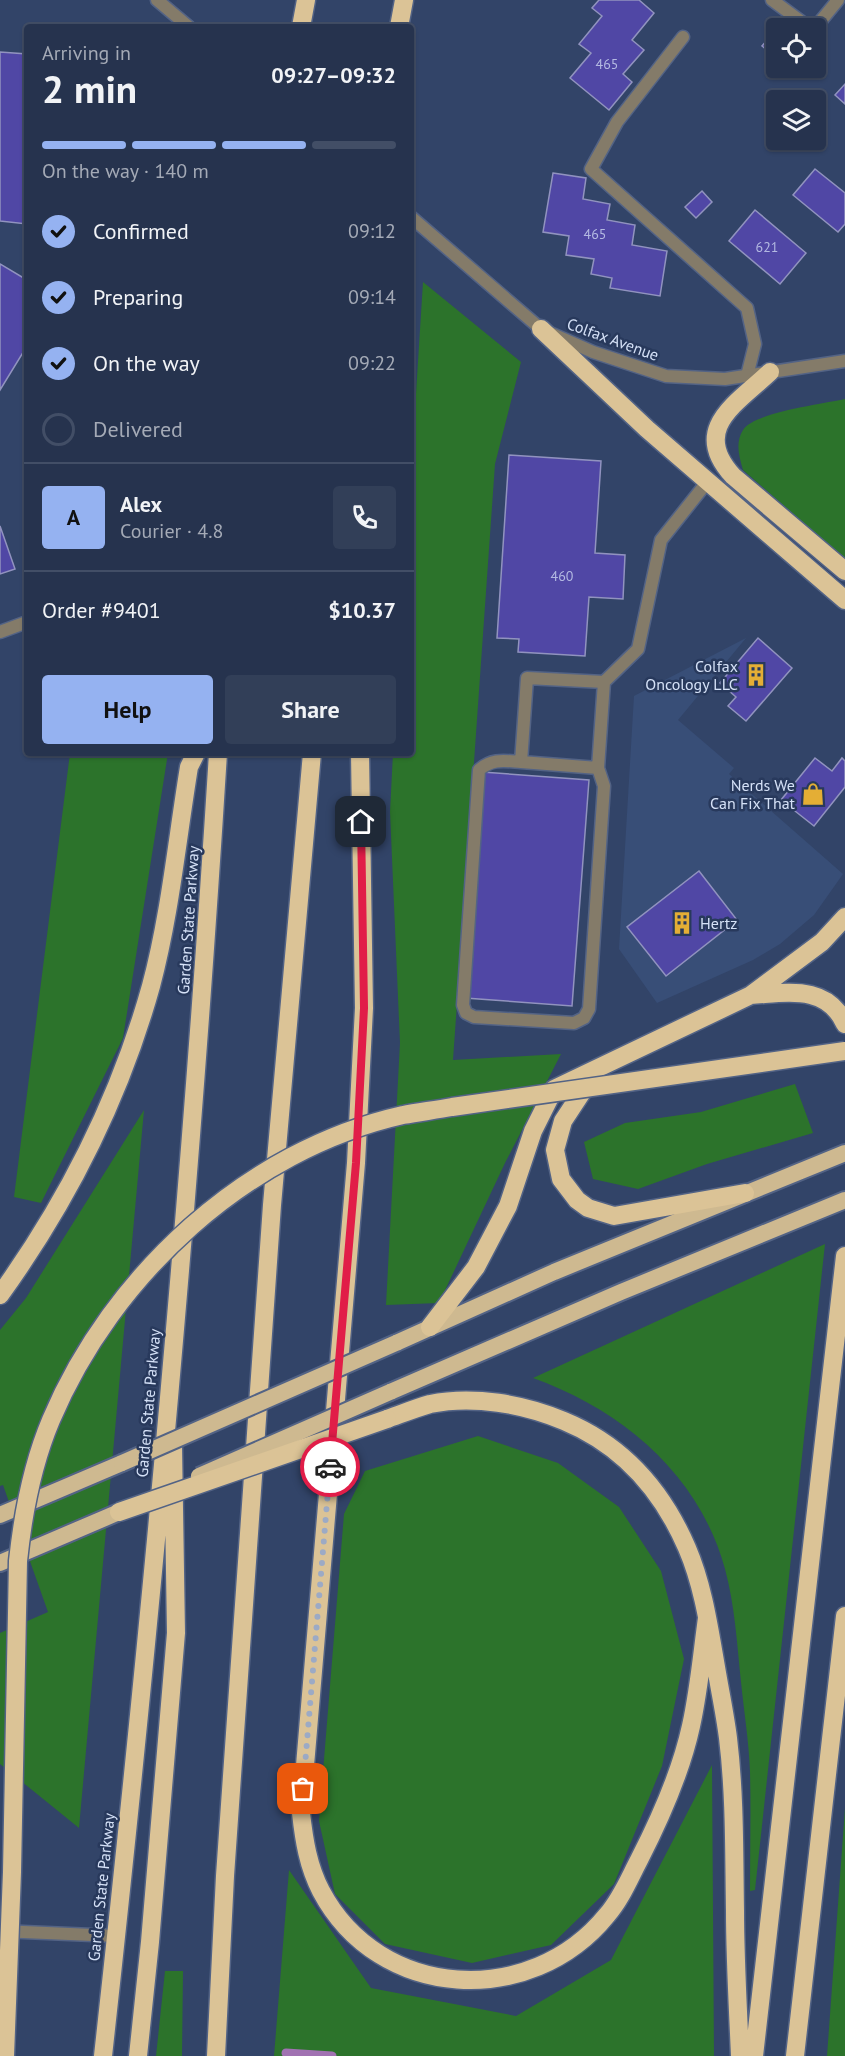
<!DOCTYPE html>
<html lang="en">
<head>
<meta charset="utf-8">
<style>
  :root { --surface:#26334e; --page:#323f58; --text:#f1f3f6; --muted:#a4aab6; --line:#424e66; --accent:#95b2f1 }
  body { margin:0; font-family:"PT Sans",sans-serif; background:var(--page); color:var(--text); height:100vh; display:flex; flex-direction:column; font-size:22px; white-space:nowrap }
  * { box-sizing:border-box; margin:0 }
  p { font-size:20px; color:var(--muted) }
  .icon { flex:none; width:33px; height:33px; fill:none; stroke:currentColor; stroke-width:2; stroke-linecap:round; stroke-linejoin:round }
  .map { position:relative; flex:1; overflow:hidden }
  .sheet { position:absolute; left:24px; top:24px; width:390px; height:732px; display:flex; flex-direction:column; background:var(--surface); border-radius:6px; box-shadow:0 2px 4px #0004,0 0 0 2px var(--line) }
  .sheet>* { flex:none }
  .buttons { position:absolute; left:766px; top:18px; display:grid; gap:12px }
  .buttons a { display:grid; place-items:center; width:60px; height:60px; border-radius:6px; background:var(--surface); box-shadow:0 2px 4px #0004,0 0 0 2px var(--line); font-size:30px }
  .pin { position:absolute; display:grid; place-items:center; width:51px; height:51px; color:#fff; margin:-26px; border-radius:12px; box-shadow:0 3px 9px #0006 }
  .courier { position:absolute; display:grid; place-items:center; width:60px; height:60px; margin:-30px; border:4px solid #e11d48; border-radius:50%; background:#fff; color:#222; box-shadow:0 2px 8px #0007 }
  .summary em { font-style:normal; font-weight:700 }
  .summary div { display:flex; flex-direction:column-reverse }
  .summary { display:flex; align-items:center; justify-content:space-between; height:102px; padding:0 18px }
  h1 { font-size:39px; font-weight:700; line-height:45px }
  .bar { display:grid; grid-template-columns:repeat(4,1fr); gap:9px 6px; align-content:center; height:72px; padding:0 18px }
  .bar i { height:8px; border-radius:4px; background:var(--line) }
  .bar .active { background:var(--accent) }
  .bar p { grid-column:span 4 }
  .line { display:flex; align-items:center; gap:15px; padding:0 18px; border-top:2px solid var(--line) }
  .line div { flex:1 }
  .round { display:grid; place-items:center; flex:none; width:63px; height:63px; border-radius:6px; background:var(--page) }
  ol { padding:0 18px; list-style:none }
  li { display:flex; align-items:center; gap:18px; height:66px }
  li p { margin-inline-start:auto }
  li .icon { padding:6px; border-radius:50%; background:var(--accent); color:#111; stroke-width:4 }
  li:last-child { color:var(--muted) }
  li i { width:33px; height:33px; border:3px solid var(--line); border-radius:50% }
  .primary-button { display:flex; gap:12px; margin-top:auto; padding:12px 18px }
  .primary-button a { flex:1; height:69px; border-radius:6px; background:var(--accent); color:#111; font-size:24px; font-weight:700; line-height:69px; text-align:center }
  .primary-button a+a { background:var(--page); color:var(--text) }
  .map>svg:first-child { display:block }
  .built { fill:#384e77 }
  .green { fill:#2c732b }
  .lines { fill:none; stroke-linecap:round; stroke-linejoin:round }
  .stream { stroke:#a172b2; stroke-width:9 }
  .building { fill:#5047a5; stroke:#9193bf; stroke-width:1.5 }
  .service-casing { stroke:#536385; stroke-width:15 }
  .minor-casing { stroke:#536385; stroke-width:15 }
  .tertiary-casing { stroke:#536385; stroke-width:15 }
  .trunk-casing { stroke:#536385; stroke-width:20 }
  .motorway-casing { stroke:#536385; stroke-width:21 }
  .service { stroke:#847b69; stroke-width:12 }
  .minor { stroke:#847b69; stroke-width:12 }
  .tertiary { stroke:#847b69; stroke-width:12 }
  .trunk { stroke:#ceb990; stroke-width:16 }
  .motorway { stroke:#dbc396; stroke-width:18 }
  .trunk-bridge-casing { stroke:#536385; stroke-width:20; stroke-linecap:butt }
  .motorway-bridge-casing { stroke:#536385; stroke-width:21; stroke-linecap:butt }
  .trunk-bridge { stroke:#ceb990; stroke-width:16 }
  .motorway-bridge { stroke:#dbc396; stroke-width:18 }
  .done { stroke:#9caac5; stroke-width:6; stroke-dasharray:0 10.8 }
  .route { stroke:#e11d48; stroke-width:8 }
  .labels { text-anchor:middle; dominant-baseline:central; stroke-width:5; stroke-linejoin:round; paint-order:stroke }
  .number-label { font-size:14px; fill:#b4bae2 }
  .street-label { font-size:16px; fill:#d5e1f7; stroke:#28395c }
  .poi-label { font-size:16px; fill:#d5e1f7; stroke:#28395c; text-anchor:end }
</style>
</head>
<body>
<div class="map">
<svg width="845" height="2056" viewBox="0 0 845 2056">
  <rect width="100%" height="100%" fill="#324468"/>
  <path class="built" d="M746,638L678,720L734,768L729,774L843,874L814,915L780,944L753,960L657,1003L619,949L634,696Z"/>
  <path class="green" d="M423,282L521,362L495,464L453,1060L561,1054L505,1163L439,1303L386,1305L400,1043L390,812L393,753H411V473Z
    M845,399V559L743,470C739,456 735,443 743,430C755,412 823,404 845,399Z
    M70,753H168L123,1038L41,1203L14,1197Z
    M795,1084L813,1133L707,1164L638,1189L593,1179L584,1142L625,1123L701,1112Z
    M144,1110L79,1828L0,1764V1633L48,1612L3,1485L0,1486V1330L26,1298Z
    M825,1244L755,1890L750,1891C750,1851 751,1812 750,1772C749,1742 744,1712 741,1682C737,1644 735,1606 725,1569C699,1474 622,1410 533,1378Z
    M478,1436L558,1463L619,1507L661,1571L684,1659L662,1766L614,1884L551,1945L472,1963L385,1944L335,1894L319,1821L344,1514L365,1471Z
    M712,1765L714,2056H274L289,1870L371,1988L516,2016L611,1960Z
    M845,1808V2056H827Z
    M165,1971H183L182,2056H156Z"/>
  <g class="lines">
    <path class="stream" d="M286,2053L332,2056"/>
  </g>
  <path class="building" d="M599,0H639L654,13L632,40L644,50L623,74L632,82L609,110L570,78L591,53L579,44L602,16L592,8Z
    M784,20L794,28H777Z
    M777,29V58L762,46Z
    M0,52L27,54V224L0,221Z
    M845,84V104L835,95Z
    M815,169L845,193V224L838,232L793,195Z
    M553,173L586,178L583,199L610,204L607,220L635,225L632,245L667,251L660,296L610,288L612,278L591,274L594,259L566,255L569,236L543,232Z
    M702,191L712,202L696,218L685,207Z
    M755,210L806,253L780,284L729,241Z
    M0,264L27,280V346L0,390Z
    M509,455L601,461L595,553L625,555L623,599L589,597L585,656L518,652L519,639L497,638Z
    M0,526L15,569L0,574Z
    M758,638L792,668L746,721L728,706L736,697L720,683Z
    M815,758L832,771L842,758L845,761V787L814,826L781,800Z
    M482,772L589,780L572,1006L465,998Z
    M699,871L737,920L666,976L627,927Z"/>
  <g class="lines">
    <g class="service-casing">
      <path id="service" d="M772,0L810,28
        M815,28L838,0
        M683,37L617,122L591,169L747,308L755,344L747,376
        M604,682L527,678L521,762L598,768L604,682L638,649L661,540L708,481
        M521,762C505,761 492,758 479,770L463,1005L466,1013L474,1017L574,1023L584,1018L589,1009L604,786L598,768
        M0,1931L116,1936"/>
    </g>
    <g class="minor-casing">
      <path id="minor" d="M0,632L27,622"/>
    </g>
    <g class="tertiary-casing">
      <path id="tertiary" d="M157,0L189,27
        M411,217L541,329L593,352L666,376L725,379L845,361"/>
    </g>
    <g class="trunk-casing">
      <path id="trunk" d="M396,1343L554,1272L845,1153
        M390,1392L621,1292L845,1200
        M0,1515L122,1463
        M0,1563L119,1512"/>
    </g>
    <g class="motorway-casing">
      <path id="motorway" d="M301,27L306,0
        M399,27L404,0
        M541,329L647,429L845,600
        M770,372C736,404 690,429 733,476L845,571
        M360,753L364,1008L356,1163L301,1813C304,1840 308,1866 321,1891C379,2001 531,2009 607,1915C621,1899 629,1879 639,1860C660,1819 681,1772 691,1726C699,1690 702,1654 707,1618
        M751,995C787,993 827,984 845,1024
        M590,1080L563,1121L555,1150L561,1179L577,1200L588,1208L614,1216L745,1193
        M0,1295C67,1202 120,1097 151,986C170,915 177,840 189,767L196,753
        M430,1327L476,1267L508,1206L533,1131L554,1089L751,995L822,942L845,917
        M387,1419C401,1414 416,1408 430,1404C473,1395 524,1404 564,1421C622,1445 662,1490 687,1548C703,1585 709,1627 716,1667C720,1691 725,1714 728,1738C735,1796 734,1853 735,1911C735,1959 738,2008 740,2056
        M103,2056C151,1623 191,1188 218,753
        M138,2056L150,1942L176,1633L173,1446
        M216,2056L225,1876L272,1205L312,753
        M754,2056L845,1256
        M795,2056L845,1616"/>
    </g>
    <use href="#service" class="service"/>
    <use href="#minor" class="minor"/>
    <use href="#tertiary" class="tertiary"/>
    <use href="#trunk" class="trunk"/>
    <use href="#motorway" class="motorway"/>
    <g class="trunk-bridge-casing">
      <path id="trunk-bridge" d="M122,1463L396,1343
        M199,1476L390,1392"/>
    </g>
    <g class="motorway-bridge-casing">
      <path id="motorway-bridge" d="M119,1512L387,1419
        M5,2056L12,1872L18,1561C23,1513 32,1465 51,1420C112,1275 247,1150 403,1115C419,1112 436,1110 452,1107L845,1051"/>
    </g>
    <use href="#trunk-bridge" class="trunk-bridge"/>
    <use href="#motorway-bridge" class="motorway-bridge"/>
  </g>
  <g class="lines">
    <path class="done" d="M303,1789L330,1467"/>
    <path class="route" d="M330,1467L356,1163L364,1008L361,822"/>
  </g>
  <defs>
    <g id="building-bare" transform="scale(1.8)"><path d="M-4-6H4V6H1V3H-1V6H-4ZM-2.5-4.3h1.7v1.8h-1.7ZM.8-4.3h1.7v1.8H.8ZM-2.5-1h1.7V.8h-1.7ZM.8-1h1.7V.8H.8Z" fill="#e4ae35" stroke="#28395c" stroke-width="2.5" paint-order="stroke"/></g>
    <g id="shop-bare" transform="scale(1.8)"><path d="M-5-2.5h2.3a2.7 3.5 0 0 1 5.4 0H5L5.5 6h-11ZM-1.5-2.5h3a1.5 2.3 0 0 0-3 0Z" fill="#e4ae35" stroke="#28395c" stroke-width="2.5" paint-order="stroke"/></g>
  </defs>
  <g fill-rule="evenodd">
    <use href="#building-bare" x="756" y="675"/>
    <use href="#shop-bare" x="813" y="794"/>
    <use href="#building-bare" x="682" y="923"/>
  </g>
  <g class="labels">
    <g class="number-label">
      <text x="607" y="64">465</text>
      <text x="595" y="234">465</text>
      <text x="767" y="247">621</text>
      <text x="562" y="576">460</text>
    </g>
    <g class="street-label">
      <text transform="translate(613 339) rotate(20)">Colfax Avenue</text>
      <text transform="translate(188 920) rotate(-86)">Garden State Parkway</text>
      <text transform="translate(148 1403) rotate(-85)">Garden State Parkway</text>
      <text transform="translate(101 1887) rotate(-84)">Garden State Parkway</text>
    </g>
    <g class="poi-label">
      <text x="738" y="666">Colfax<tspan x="738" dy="18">Oncology LLC</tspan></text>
      <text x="795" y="785">Nerds We<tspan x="795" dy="18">Can Fix That</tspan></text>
      <text x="700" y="923" text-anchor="start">Hertz</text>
    </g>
  </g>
</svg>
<div class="buttons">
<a><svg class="icon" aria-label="locate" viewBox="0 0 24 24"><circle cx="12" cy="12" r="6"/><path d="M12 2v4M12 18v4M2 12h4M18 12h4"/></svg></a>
<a><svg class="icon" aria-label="layers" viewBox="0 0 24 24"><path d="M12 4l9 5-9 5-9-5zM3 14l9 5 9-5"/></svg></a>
</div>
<div class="pin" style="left:303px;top:1789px;background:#ea580c"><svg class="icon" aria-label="bag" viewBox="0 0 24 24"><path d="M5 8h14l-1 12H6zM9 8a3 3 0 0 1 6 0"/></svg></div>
<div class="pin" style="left:361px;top:822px;background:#1f2937"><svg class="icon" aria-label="home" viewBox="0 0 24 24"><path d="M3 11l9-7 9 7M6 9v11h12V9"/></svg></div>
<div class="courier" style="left:330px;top:1467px"><svg class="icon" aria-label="car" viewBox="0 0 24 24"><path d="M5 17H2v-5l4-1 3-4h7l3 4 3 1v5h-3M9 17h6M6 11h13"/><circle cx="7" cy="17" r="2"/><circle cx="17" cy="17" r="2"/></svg></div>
<section class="sheet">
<div class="summary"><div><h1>2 min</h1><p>Arriving in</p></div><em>09:27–09:32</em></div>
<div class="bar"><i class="active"></i><i class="active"></i><i class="active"></i><i></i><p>On the way · 140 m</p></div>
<ol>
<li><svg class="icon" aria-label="check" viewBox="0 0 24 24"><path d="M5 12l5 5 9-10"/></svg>Confirmed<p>09:12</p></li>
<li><svg class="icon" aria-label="check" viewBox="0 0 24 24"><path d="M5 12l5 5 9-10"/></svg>Preparing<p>09:14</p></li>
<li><svg class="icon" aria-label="check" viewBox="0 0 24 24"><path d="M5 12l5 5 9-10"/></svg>On the way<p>09:22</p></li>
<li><i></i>Delivered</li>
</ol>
<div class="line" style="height:108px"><b class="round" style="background:var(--accent);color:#111">A</b><div><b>Alex</b><p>Courier · 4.8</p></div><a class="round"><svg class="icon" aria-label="phone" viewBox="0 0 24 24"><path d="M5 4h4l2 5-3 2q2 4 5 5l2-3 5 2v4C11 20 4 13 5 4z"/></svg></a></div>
<div class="line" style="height:78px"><div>Order #9401</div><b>$10.37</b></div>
<div class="primary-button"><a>Help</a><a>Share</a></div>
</section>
</div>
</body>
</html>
